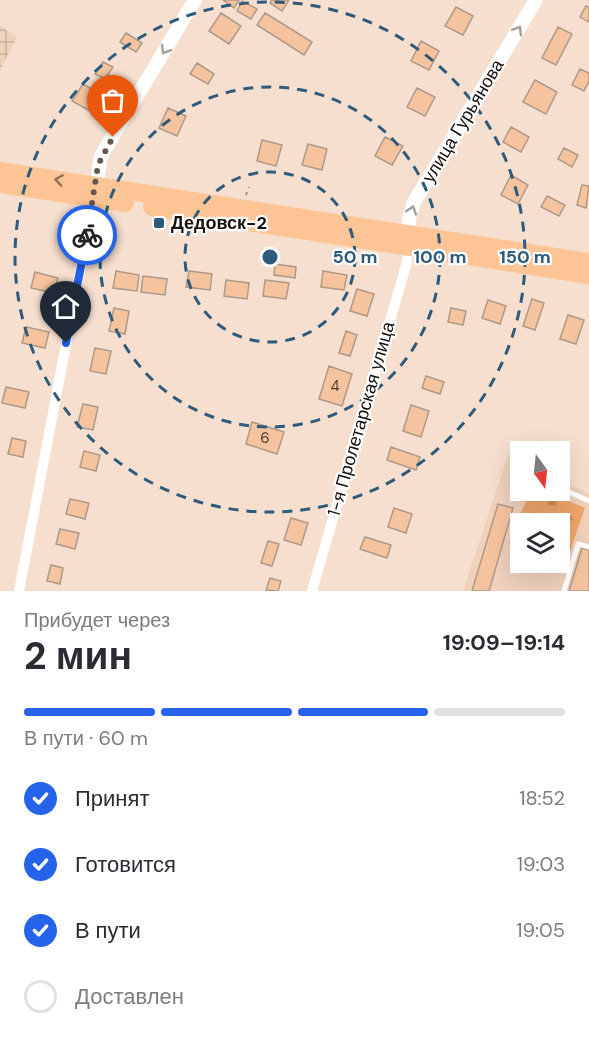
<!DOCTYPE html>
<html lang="ru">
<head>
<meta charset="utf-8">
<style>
  :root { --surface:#fff; --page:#f2f2f3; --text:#2b2b33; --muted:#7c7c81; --line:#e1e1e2; --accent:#2563eb }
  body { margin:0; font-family:"DM Sans",sans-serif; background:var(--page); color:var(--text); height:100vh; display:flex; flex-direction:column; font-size:22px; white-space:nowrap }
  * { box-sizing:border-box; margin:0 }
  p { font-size:20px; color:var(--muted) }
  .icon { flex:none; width:33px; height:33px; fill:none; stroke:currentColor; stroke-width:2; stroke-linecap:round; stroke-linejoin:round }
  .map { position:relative; height:591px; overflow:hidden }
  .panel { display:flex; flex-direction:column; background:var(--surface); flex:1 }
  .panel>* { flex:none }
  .needle { width:39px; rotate:165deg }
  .buttons { position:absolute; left:510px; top:441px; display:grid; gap:12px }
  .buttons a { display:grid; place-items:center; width:60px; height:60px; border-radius:0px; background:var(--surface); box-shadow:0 6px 24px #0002; font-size:30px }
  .pin { position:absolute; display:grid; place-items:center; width:51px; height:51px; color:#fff; margin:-62px -26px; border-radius:50% 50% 50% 0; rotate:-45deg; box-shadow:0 0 6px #0007 }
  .pin .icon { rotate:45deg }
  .courier { position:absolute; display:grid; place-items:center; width:60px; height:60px; margin:-30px; border:4px solid #2563eb; border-radius:50%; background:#fff; color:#222; box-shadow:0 2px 8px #0007 }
  .overview em { font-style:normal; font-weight:700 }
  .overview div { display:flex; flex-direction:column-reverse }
  .overview { display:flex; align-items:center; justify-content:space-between; height:102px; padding:0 24px }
  h1 { font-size:39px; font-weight:700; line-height:45px }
  .bar { display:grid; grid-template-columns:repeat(4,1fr); gap:9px 6px; align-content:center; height:72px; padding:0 24px }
  .bar i { height:8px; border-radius:4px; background:var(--line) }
  .bar .on { background:var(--accent) }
  .bar p { grid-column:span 4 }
  ol { padding:0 24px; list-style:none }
  li { display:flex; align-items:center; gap:18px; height:66px }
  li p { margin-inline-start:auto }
  li .icon { padding:6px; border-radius:50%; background:var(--accent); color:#fff; stroke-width:4 }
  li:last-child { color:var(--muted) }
  li i { width:33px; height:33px; border:3px solid var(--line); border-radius:50% }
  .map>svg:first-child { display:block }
  .built { fill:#efd1bc; fill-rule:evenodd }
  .industrial { fill:url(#industrial-grid) }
  .forest { fill:url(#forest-firs) }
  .building { fill:#f5c49f; stroke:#ae9989; stroke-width:1.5 }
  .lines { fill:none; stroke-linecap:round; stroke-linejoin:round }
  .path { stroke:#a19083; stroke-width:2; stroke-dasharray:3 4.5; stroke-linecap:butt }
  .service { stroke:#fff; stroke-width:5 }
  .minor { stroke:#fff; stroke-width:10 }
  .tertiary { stroke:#fff; stroke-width:14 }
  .primary { stroke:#fdc595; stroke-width:18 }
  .oneway { stroke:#a29f9d }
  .oneway2 { stroke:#967356 }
  .done { stroke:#65584f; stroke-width:6; stroke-dasharray:0 10.8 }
  .route { stroke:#2563eb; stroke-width:8 }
  .ring { fill:none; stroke:#2e5b7b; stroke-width:3; stroke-dasharray:10 8 }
  .poi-dot { fill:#2e5b7b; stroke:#fff; stroke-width:2 }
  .labels { text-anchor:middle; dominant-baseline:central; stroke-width:4.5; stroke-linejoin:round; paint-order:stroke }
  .number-label { font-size:15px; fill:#4e3c2f }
  .street-label { font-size:18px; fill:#170f0a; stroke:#fff }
  .poi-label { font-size:18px; font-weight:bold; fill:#170f0a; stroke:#fff; text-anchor:start }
  .centre { fill:#2e5b7b; stroke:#fff; stroke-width:3 }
  .ring-label { font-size:18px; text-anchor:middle; font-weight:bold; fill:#2e5b7b; stroke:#fff; stroke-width:4.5; stroke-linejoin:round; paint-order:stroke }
</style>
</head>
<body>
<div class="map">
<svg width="589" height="591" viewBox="0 0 589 591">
  <defs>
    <pattern id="industrial-grid" width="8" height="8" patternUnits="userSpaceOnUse" patternTransform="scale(1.5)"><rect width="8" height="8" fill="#efd1bc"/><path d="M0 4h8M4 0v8" fill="none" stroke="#ccb2a0"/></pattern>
    <pattern id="forest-firs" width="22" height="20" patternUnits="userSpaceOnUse" patternTransform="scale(1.5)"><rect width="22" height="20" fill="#efa56a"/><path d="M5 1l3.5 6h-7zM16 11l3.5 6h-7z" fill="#cc8d5b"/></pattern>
  </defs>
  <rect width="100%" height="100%" fill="#f6dfce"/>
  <path class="built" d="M508,455L520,461V490H560V479L589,494V591H463ZM520,524H560V562H520Z"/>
  <path class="industrial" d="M0,26L17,37L0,70Z"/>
  <path class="forest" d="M532,490L545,491L585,508L567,560L560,559V524H520V548L509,544L511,532Z"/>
  <path class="building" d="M223,0H239L234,8Z
    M272,0H289L282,11L270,3Z
    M242,1L257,9L251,19L237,11Z
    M586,6L589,7V22L580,17Z
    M456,7L473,16L463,35L445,26Z
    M221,13L241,26L229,44L209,31Z
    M265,13L312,42L304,55L257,25Z
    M558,27L572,34L556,65L542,58Z
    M126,33L142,43L136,52L120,42Z
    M421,41L439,51L429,70L411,61Z
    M103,62L113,67L105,79L95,74Z
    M197,63L214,74L208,84L190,74Z
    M580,69L589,73V81L584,91L572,85Z
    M535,80L557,92L546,114L523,102Z
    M83,84L100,94L90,111L72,101Z
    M417,88L435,97L425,116L407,107Z
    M168,108L186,116L177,136L159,128Z
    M511,127L529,137L521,152L503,142Z
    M385,137L403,146L392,165L375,156Z
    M262,140L282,145L276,166L257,161Z
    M308,144L327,149L322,170L302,165Z
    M564,148L578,155L572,167L558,159Z
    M511,175L528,185L518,204L501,195Z
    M582,185L589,186L586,208L577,205Z
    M547,196L565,205L559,216L541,207Z
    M275,264L296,267L295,278L274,275Z
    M116,271L139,275L137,291L113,288Z
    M189,271L212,274L210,290L186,287Z
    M323,271L347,275L344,290L321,287Z
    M35,272L58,278L54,293L31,288Z
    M143,276L167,279L165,295L141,292Z
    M226,280L249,283L247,299L224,296Z
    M265,280L289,283L286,299L263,296Z
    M357,289L374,294L367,316L350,311Z
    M532,299L544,303L535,330L523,326Z
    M488,300L506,306L500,324L482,318Z
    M114,308L129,311L125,334L109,331Z
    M451,308L466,311L463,325L448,322Z
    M568,315L584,320L576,344L560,339Z
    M26,327L49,332L45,348L22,343Z
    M346,331L357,335L350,356L339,353Z
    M95,348L111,351L106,374L90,371Z
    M329,366L352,374L342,406L319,399Z
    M426,376L444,382L440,394L422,388Z
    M6,387L29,392L25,408L2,403Z
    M83,404L98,407L93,430L77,427Z
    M411,405L429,411L421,437L403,431Z
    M252,422L284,432L277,454L246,444Z
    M12,438L26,441L23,457L8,454Z
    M391,447L420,457L416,470L387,460Z
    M84,451L100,455L96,471L80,467Z
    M70,499L89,503L85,519L66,514Z
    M498,504L513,508L489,591H472Z
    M394,508L412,514L406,533L388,527Z
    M291,518L308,523L301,545L284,540Z
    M60,529L79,533L75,549L56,544Z
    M365,537L391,545L387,558L360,549Z
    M268,541L279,544L272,566L261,563Z
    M582,548L589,550V591H569Z
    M51,565L63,568L60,584L47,581Z
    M270,578L281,581L278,591L266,590Z"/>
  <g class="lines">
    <path class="path" d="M246,195L249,187"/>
    <path class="service" d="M513,467L520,470
      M560,488L589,501
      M564,591L578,544L589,547"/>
    <path class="minor" d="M19,591L94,198
      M312,591L407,262L408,247"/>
    <path class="tertiary" d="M95,193L101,156L195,0
      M408,242L409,218L414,202L536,0"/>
    <path class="primary" d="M0,171L589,262
      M0,184L125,203
      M152,207L589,275"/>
  </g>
  <defs><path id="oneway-chevron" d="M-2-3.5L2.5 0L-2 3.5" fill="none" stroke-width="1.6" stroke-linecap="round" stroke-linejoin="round" transform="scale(1.5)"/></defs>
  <g class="oneway">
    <use href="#oneway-chevron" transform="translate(518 30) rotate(-59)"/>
    <use href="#oneway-chevron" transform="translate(165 50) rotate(121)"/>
    <use href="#oneway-chevron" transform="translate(412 210) rotate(-72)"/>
  </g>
  <use class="oneway2" href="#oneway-chevron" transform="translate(59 180) rotate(-171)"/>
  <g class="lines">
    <path class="done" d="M87,235L98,165L113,137"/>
    <path class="route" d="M66,343L87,235"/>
  </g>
  <g class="ring">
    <circle cx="270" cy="257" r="85"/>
    <circle cx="270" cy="257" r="170"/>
    <circle cx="270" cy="257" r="255"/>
  </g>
  <rect class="poi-dot" x="153" y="217" width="12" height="12" rx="3"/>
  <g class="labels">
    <g class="number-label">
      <text x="335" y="386">4</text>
      <text x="265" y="438">6</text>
    </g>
    <g class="street-label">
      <text transform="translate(463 121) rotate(-59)">улица Гурьянова</text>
      <text transform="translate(361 419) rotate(-74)">1-я Пролетарская улица</text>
    </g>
    <g class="poi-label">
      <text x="171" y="223">Дедовск-2</text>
    </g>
  </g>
  <circle cx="270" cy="257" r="9" class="centre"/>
  <g class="ring-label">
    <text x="355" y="263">50 m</text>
    <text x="440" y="263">100 m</text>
    <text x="525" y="263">150 m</text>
  </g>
</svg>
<div class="buttons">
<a><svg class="needle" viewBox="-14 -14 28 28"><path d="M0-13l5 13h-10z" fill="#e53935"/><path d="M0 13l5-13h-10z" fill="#7c7c81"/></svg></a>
<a><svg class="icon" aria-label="layers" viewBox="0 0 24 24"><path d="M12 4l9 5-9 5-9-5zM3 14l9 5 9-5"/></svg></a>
</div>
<div class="pin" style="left:113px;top:137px;background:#ea580c"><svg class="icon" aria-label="bag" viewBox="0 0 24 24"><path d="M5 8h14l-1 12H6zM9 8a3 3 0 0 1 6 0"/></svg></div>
<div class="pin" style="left:66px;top:343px;background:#1f2937"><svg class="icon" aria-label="home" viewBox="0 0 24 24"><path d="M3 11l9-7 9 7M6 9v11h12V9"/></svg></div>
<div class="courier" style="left:87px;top:235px"><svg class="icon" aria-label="bike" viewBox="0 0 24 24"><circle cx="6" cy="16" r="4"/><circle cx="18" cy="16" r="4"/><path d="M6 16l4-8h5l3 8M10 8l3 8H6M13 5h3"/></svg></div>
</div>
<section class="panel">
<div class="overview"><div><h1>2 мин</h1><p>Прибудет через</p></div><em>19:09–19:14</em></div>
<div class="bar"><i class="on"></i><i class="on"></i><i class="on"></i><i></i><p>В пути · 60 m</p></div>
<ol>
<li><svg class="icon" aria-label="check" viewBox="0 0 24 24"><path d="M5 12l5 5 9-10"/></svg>Принят<p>18:52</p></li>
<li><svg class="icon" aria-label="check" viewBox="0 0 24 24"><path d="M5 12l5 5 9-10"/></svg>Готовится<p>19:03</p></li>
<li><svg class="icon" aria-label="check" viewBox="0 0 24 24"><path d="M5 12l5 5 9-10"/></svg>В пути<p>19:05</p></li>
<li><i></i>Доставлен</li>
</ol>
</section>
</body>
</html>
